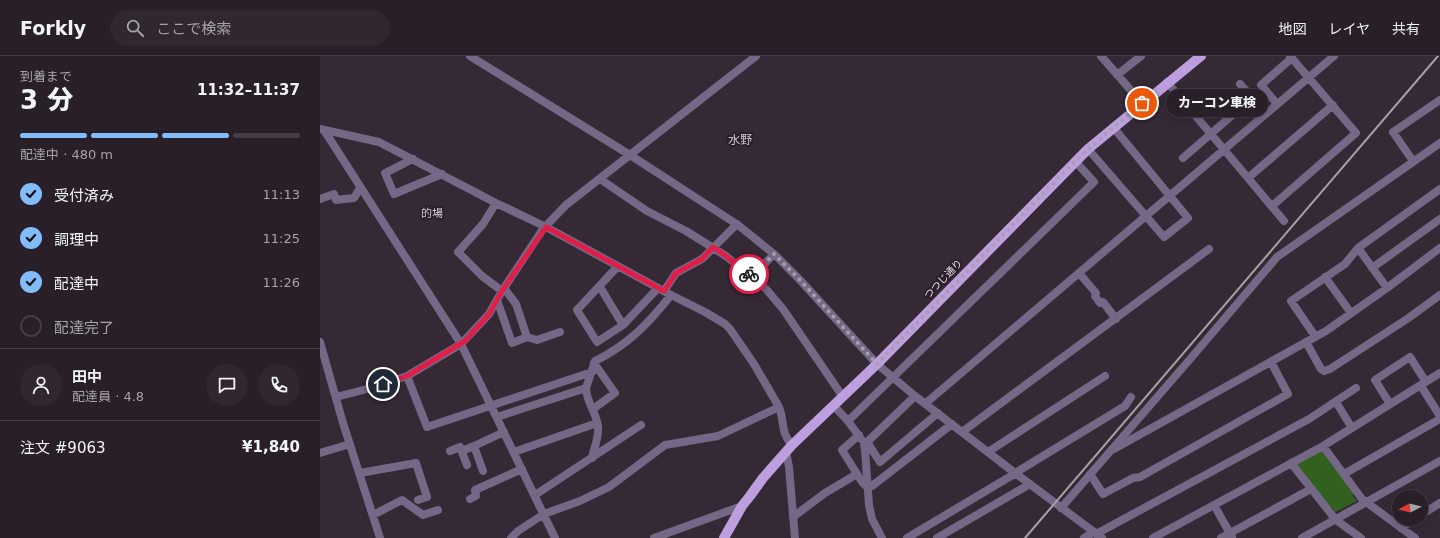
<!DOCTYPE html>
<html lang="ja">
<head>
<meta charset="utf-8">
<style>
  :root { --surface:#281f28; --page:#302730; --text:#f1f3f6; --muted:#a5a2a8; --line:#443d45; --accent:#83bcfb }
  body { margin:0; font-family:"DejaVu Sans","Noto Sans JP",sans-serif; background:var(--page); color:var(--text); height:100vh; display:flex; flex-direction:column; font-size:15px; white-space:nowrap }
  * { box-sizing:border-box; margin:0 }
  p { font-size:13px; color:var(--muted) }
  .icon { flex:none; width:22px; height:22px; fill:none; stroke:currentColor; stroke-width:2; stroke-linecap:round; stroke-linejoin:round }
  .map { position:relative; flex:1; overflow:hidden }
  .details { display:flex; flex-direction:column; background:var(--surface); width:320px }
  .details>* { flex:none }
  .needle { width:26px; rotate:263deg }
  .fabs { position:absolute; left:1072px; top:434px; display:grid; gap:8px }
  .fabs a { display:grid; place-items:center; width:36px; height:36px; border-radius:50%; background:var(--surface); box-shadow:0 2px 10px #0003,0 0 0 1px var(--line); font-size:20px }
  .pin { position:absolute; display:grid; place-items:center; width:34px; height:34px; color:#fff; margin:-17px; border:2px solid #fff; border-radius:50%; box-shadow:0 1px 4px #0007 }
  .courier { position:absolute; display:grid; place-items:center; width:40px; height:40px; margin:-20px; border:3px solid #e11d48; border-radius:50%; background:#fff; color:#222; box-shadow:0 1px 5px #0007 }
  .bubble { position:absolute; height:28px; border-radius:14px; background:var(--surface); box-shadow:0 2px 10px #0003,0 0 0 1px var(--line); font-size:13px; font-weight:800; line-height:28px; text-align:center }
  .headline em { font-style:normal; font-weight:800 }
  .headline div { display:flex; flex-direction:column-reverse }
  .headline { display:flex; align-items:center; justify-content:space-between; height:68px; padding:0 20px }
  h1 { font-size:26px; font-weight:800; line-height:30px }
  .bar { display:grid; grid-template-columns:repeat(4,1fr); gap:6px 4px; align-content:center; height:48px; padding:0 20px }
  .bar i { height:5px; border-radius:3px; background:var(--line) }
  .bar .selected { background:var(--accent) }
  .bar p { grid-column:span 4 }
  .line { display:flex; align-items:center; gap:10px; padding:0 20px; border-top:1px solid var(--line) }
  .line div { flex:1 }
  .round { display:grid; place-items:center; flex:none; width:42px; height:42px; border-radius:21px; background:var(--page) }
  ol { padding:0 20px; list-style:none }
  li { display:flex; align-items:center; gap:12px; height:44px }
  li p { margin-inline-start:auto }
  li .icon { padding:4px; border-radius:50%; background:var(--accent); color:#111; stroke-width:4 }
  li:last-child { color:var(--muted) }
  li i { width:22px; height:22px; border:2px solid var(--line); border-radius:50% }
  header { display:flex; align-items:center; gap:24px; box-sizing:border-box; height:56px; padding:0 20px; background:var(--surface); border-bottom:1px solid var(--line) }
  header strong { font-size:19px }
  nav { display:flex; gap:22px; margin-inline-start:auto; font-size:14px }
  .search { width:280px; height:36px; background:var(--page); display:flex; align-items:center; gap:10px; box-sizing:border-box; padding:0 14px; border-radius:22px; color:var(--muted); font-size:15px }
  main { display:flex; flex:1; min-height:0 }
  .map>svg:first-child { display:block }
  .green { fill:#32611f }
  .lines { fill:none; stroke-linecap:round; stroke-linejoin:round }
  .minor { stroke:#756786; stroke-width:8 }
  .major { stroke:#bd9fdf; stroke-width:10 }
  .rail { stroke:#a89fa8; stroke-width:2 }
  .done { stroke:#a99fa9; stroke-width:4; stroke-dasharray:0 7.2 }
  .route { stroke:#e11d48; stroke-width:5 }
  .labels { text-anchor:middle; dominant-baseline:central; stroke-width:4; stroke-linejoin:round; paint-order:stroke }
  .street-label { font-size:10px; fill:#e7dfe7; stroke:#2b1f2c }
  .neighbourhood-label { font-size:11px; fill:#d5c4d5; stroke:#2b1f2c }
  .quarter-label { font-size:12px; fill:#d5c4d5; stroke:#2b1f2c }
</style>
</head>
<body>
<header>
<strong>Forkly</strong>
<div class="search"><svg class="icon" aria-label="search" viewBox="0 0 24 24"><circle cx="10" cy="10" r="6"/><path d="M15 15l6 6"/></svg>ここで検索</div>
<nav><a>地図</a><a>レイヤ</a><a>共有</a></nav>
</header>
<main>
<section class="details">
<div class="headline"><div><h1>3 分</h1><p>到着まで</p></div><em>11:32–11:37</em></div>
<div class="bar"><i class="selected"></i><i class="selected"></i><i class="selected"></i><i></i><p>配達中 · 480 m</p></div>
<ol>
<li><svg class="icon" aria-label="check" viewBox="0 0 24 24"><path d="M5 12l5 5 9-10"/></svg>受付済み<p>11:13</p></li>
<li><svg class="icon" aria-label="check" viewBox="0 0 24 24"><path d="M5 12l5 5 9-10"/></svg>調理中<p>11:25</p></li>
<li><svg class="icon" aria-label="check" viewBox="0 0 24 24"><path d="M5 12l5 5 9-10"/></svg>配達中<p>11:26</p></li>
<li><i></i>配達完了</li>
</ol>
<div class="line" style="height:72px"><a class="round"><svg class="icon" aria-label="person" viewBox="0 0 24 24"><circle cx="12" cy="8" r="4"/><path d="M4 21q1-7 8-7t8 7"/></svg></a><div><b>田中</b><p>配達員 · 4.8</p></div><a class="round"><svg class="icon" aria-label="chat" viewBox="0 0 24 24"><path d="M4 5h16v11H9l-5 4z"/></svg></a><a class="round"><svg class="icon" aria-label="phone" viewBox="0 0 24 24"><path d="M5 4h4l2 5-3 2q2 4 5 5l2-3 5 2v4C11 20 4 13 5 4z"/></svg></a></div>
<div class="line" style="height:52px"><div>注文 #9063</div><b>¥1,840</b></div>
</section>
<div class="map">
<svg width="1120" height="482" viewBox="0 0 1120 482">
  <rect width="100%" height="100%" fill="#352936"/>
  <path class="green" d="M999,395L1003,396L1034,438L1032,439L1037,445L1015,456L1012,451L1009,452L977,408Z"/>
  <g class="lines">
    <path class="minor" d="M150,0L310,99L418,169L454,198L479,223L557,308L595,340L695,417L782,482
      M781,0L822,47
      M797,19L821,0
      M847,26L928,122L1013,49
      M920,28L946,57
      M957,48L941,29L972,2
      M0,73L59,86L176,147L226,171L351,239L385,256L405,268L410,273L434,308L459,351C465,366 460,376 472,389
      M4,74L141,288L235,482
      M768,93L844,181L868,162L793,71
      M863,102L932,42
      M93,103L65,117L74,138L122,118
      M1093,105L1073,76L1120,44
      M928,122L964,165
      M280,123L327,155L366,175L406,200L446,233L463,253L523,341
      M0,143L14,138L16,144L34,142L40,132
      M176,147L163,168L138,196L162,220L182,235
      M952,150L1036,77L970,0
      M1038,192L1067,232
      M298,210L257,254L277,286L303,269L338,232
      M1052,212L1120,163
      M759,217L776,237L775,240L780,247L783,246L796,263
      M432,221L454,198
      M1005,221L1031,257
      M280,231L303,269
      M184,232L196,248L207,281L217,284L240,276
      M344,235L356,217L382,203L417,168
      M177,244L192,287L207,281
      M995,280L971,245L1025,208L1038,192L1120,133
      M0,286L23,367L60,482
      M986,286L1001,313L1004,315L1010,313L1087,263L1120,239
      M87,320L107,371L272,316
      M1101,330L1120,360
      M266,332C266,346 277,357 278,371C279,381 274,392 272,402
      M16,341L51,332L87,320L141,288L169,258L182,235L223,173L246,149L436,0
      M1016,346L1032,372
      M606,347L1014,0
      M1070,348L1055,324L1090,301L1106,326
      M514,350L528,365L541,383
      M273,353L295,337L274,307
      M177,361L266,332L275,305C308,289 329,267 351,239
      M528,365L774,126L755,105
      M642,376L889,193
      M539,379L522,394L542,426L547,431L552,430L632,368
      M547,386L560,406L618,357
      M154,390L184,376
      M1003,390L1042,443L1095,482
      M794,393L1006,275L1067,232L1120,192
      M130,395L140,391L147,409
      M142,395L154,390L163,415
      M194,396L277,367
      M466,396L469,411L475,482
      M668,396L785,320
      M0,397L30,388
      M971,407L1016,464L1041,482
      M40,417L96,407L107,441L98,444
      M695,417L805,350L811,341
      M770,418L783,438L813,422L820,421L968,338L951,306
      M1024,418L1120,363
      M215,439L321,369
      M150,443L156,440L155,434L202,413
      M894,449L912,481
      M741,452L871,302L957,201L1120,87
      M53,459L82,444L103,459L118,454
      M1101,459L1120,447
      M473,461L505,437L537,418
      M1081,472L1095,463
      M776,478L989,363L1036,332
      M191,482L198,475L224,458L260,445L289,431L345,389L398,380L459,351
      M334,482L422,450
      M562,482L552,463L549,449L545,394L544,389L595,340
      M587,482L696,417
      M617,482L710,428
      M764,482L774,476
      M833,482L1003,390L1120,317
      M901,482L991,433
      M982,482L1120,405"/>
    <path class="major" d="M404,482L422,450L430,440L443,422L472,389L557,308L768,93L881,0"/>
    <path class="rail" d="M705,482L1118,0"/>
  </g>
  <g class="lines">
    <path class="done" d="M429,218L432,221L454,198L479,223L557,308L755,105L822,47"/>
    <path class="route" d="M63,328L87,320L145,285L169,258L182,235L226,171L344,235L356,217L382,203L393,191L406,200L429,218"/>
  </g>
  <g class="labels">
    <g class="street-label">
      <text transform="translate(623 223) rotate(-46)">つつじ通り</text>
    </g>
    <g class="neighbourhood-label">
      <text x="112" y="157">的場</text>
    </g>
    <g class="quarter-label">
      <text x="420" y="84">水野</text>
    </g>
  </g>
</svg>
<div class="fabs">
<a><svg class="needle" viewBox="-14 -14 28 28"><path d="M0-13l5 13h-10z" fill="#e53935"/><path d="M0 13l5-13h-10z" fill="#a5a2a8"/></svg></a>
</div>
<div class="pin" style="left:822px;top:47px;background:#ea580c"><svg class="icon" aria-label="bag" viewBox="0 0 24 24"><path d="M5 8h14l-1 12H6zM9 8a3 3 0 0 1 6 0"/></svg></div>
<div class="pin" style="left:63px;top:328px;background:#1f2937"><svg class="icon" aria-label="home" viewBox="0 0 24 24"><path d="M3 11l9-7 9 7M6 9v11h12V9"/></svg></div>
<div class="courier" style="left:429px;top:218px"><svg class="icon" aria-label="bike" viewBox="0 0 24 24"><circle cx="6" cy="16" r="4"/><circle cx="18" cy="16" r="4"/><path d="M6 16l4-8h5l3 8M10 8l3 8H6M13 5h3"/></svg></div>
<div class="bubble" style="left:846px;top:33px;width:102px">カーコン車検</div>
</div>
</main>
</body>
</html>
